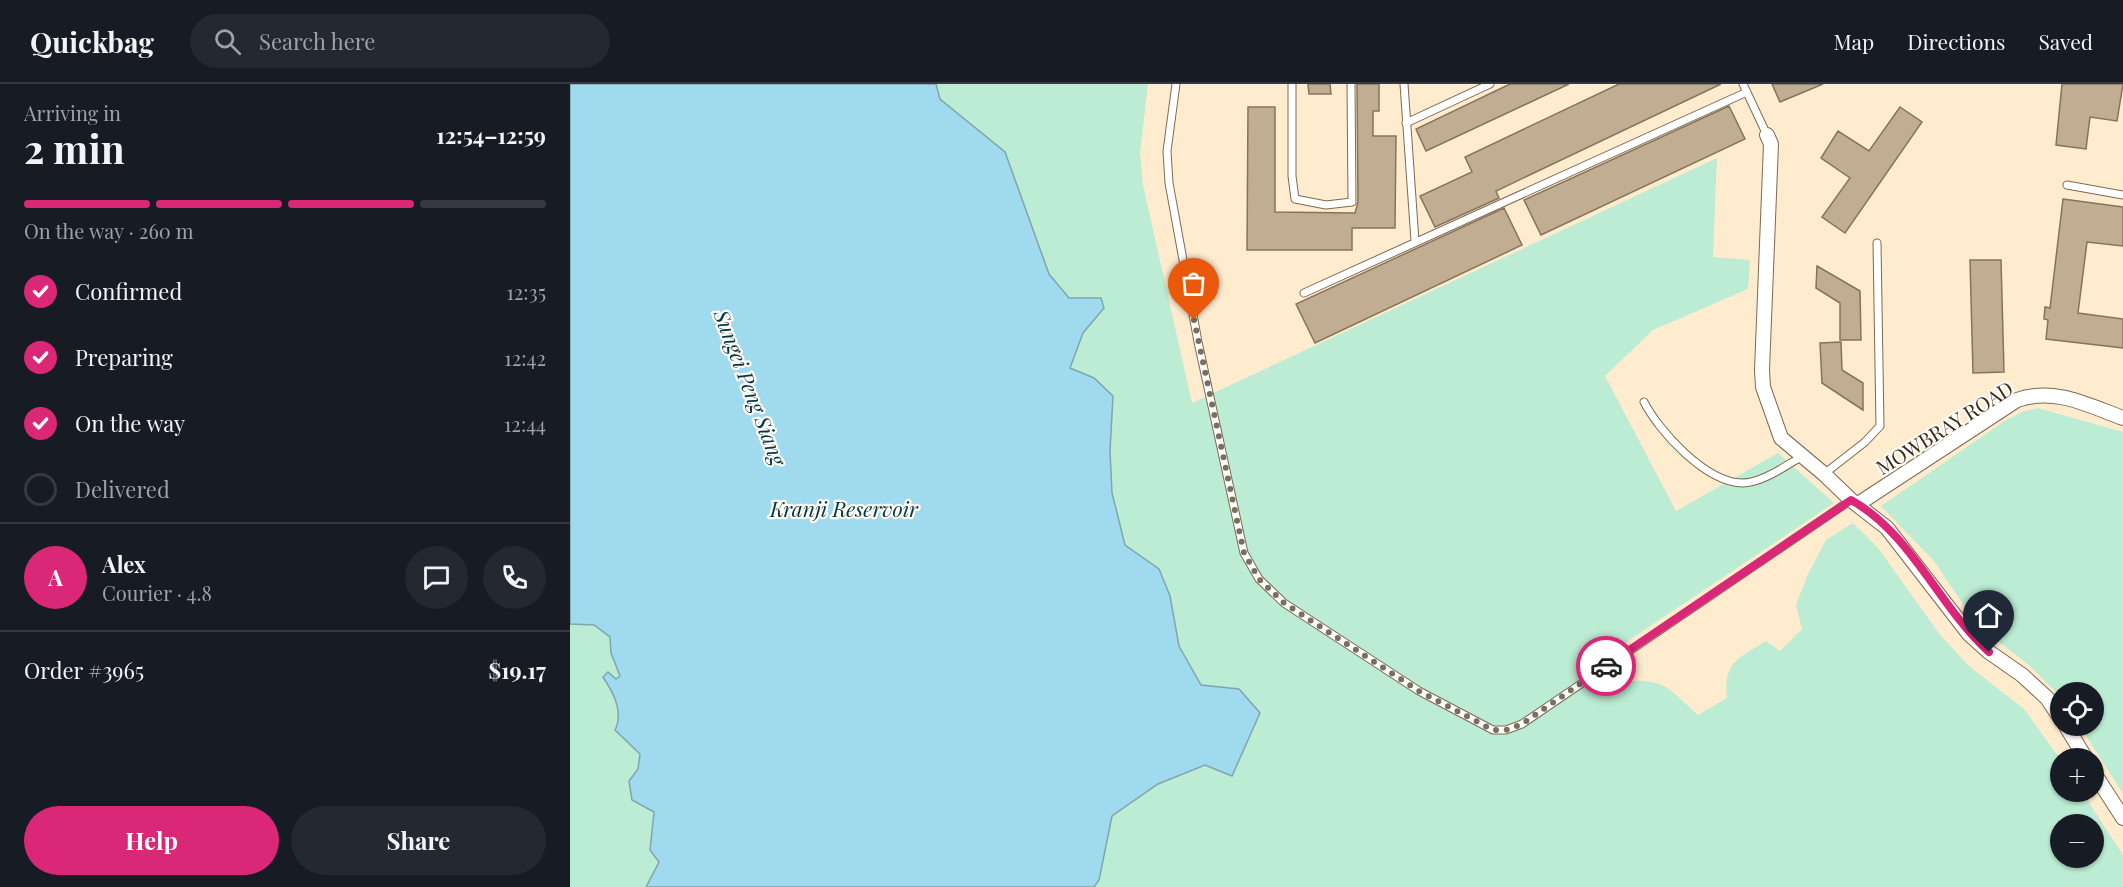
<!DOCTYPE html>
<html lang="en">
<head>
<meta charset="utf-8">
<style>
  :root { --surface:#171b24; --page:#242831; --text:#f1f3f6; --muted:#9ea1a6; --line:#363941; --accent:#db2777 }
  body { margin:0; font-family:"Playfair Display",serif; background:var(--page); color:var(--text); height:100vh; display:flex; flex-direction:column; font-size:22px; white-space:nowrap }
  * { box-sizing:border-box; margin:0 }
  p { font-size:20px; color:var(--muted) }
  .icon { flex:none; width:33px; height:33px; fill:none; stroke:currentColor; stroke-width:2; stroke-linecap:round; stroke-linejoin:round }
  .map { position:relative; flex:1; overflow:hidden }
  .side { display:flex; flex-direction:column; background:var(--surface); width:570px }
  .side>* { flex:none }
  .buttons { position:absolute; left:1480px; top:598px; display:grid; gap:12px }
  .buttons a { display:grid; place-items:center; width:54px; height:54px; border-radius:50%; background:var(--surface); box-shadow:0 2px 4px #0004; font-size:30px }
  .pin { position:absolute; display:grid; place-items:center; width:51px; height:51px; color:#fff; margin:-62px -26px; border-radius:50% 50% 50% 0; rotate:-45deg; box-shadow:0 0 6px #0007 }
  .pin .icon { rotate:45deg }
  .courier { position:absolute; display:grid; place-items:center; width:60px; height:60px; margin:-30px; border:4px solid #db2777; border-radius:50%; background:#fff; color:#222; box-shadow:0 2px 8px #0007 }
  .overview em { font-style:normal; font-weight:700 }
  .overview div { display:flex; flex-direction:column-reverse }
  .overview { display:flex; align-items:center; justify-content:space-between; height:102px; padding:0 24px }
  h1 { font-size:39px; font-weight:700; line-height:45px }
  .bar { display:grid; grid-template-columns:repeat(4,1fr); gap:9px 6px; align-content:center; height:72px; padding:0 24px }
  .bar i { height:8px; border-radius:4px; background:var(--line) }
  .bar .current { background:var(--accent) }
  .bar p { grid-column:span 4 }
  .line { display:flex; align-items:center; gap:15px; padding:0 24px; border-top:2px solid var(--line) }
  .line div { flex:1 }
  .round { display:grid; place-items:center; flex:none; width:63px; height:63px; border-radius:32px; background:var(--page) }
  ol { padding:0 24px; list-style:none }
  li { display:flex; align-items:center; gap:18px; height:66px }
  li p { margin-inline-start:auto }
  li .icon { padding:6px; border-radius:50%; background:var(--accent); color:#fff; stroke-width:4 }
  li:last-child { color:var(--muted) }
  li i { width:33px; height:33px; border:3px solid var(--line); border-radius:50% }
  .action { display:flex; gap:12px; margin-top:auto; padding:12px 24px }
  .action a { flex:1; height:69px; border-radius:36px; background:var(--accent); color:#fff; font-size:24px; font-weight:700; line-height:69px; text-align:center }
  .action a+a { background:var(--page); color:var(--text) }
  header { display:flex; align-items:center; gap:36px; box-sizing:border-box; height:84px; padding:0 30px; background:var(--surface); border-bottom:2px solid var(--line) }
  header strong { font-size:28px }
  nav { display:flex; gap:33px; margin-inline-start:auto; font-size:21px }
  .search { width:420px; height:54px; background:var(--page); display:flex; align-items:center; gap:15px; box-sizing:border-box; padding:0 21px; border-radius:33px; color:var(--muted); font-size:22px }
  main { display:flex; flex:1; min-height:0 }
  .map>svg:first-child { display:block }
  .green { fill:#bcecd3; fill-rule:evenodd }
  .water { fill:#a0daee; stroke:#7fa5b0; stroke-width:1.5 }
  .building { fill:#c0ad92; stroke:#86745a; stroke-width:1.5 }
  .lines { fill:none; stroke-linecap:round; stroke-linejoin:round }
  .service-casing { stroke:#7c6a51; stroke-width:9 }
  .minor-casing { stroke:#7c6a51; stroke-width:16 }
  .service { stroke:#fff; stroke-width:7 }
  .minor { stroke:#fff; stroke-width:14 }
  .done { stroke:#7a6e5c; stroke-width:6; stroke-dasharray:0 10.8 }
  .route { stroke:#db2777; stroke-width:8 }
  .labels { text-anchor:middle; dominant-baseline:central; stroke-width:4.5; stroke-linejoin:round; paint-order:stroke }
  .street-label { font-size:20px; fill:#322a1f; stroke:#fffbf5 }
  .water-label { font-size:21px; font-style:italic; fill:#003543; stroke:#fffbf5 }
</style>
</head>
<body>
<header>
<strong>Quickbag</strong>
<div class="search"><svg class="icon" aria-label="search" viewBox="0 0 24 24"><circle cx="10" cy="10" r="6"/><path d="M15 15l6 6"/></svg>Search here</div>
<nav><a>Map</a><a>Directions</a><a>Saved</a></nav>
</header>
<main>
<section class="side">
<div class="overview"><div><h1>2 min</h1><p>Arriving in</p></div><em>12:54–12:59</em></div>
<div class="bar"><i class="current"></i><i class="current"></i><i class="current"></i><i></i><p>On the way · 260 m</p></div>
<ol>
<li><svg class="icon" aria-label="check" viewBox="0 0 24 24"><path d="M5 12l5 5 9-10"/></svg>Confirmed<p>12:35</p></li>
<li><svg class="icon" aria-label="check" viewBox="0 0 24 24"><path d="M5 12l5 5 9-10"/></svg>Preparing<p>12:42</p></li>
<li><svg class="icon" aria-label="check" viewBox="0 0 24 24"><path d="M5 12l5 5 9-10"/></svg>On the way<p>12:44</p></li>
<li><i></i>Delivered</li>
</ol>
<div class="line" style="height:108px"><b class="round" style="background:var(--accent);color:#fff">A</b><div><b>Alex</b><p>Courier · 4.8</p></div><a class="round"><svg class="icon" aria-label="chat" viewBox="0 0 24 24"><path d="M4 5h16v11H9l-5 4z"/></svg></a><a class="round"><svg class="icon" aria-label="phone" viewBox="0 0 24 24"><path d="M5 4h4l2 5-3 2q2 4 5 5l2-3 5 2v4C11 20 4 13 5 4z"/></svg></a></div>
<div class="line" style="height:78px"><div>Order #3965</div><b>$19.17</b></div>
<div class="action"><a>Help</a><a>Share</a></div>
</section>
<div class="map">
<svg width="1553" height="803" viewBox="0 0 1553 803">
  <rect width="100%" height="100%" fill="#ffebce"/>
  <path class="green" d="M366,0H578L570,69L573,101L622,319L1147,74L1143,173L1180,176L1178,205L1083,246L1035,292L1106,427L1208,369L1264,419L1043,567L1062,597C1097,595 1104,610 1128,631L1157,614C1153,578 1169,574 1196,557L1210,567L1232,545L1226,521L1238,490L1256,456L1283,439L1308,464L1371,552L1399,582L1454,625L1491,676V708H1512L1553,771V803H524L529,796L542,732L588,700L635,681L669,605L631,601L609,562L600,512L589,485L555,461L542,409L540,367L524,294L500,285L513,249L534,224L499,214L479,190L435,68L370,15ZM1491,741H1524V774H1491Z
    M1468,324L1553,348V710L1510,642H1524V609H1491V613L1460,582L1407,541L1364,477L1311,422L1436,336L1452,328Z
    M0,540L24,541L40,552L41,569L51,592L46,595L33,593C44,608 54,628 45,646L70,670L68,685L59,697L84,727L80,766L89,778L76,803H0Z"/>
  <path class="water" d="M0,0H366L370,15L435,68L479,190L499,214H531L534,224L513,249L500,284L524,294L543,312L540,367L542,409L555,461L589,485L600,512L609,562L631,601L669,605L690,629L662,692L635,681L588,700L542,732L529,796L524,803H76L89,778L80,766L84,728L62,716L59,697L68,685L70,670L45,646C54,628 43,608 33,593L38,588L46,595L50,592L41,569L40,553L24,541L0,540Z"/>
  <path class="building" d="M738,0H760L761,10H739Z
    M787,0H809V27H803V52H826L825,144H782V166H677L678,23H705V128L785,129L788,118Z
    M940,0H999L856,67L846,45Z
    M1049,0H1151L926,107L929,114L865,143L850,112L902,88L895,73Z
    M1202,0H1253L1210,18Z
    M1492,0H1553L1547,37L1520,33L1516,65L1486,61Z
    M1159,22L1175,55L971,151L954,116Z
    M1330,23L1352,38L1275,149L1252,133L1280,94L1251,74L1268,47L1299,67Z
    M1493,115L1553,123V162L1517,158L1508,229L1553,235V264L1476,255L1478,236L1474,235L1475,223L1480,224Z
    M934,124L952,161L745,259L726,220Z
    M1400,176H1431L1434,288L1403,289Z
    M1247,182L1290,207L1291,256H1270V219L1246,204Z
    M1271,258L1272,286L1293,299V326L1252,299L1250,259Z"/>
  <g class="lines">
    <g class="service-casing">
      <path id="service" d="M606,0L597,67L599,99L628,258L674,469L689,495L714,519L849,607L923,646H936L952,640L1281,416
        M722,0V92L725,115L756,121L782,118L781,0
        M834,0L845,157
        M1173,0L1197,51
        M836,39L920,0
        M1497,101L1553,111
        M734,209L1177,8
        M1074,318C1089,347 1135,398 1172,399C1192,399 1215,382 1231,373
        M1254,390L1295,358L1310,342L1307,159"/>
    </g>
    <g class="minor-casing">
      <path id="minor" d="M1197,51L1201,60L1192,286L1193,303L1211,354L1254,390L1281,416L1317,444L1399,550L1419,568L1452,591L1477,614L1491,635
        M1288,420L1447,316C1486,303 1517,321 1553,334
        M1496,642L1516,675
        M1524,689L1553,734"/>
    </g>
    <use href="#service" class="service"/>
    <use href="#minor" class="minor"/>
  </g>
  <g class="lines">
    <path class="done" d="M624,236L674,469L689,495L714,519L849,607L923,646H936L952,640L1036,582"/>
    <path class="route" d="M1036,582L1281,416C1342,450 1369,523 1419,568"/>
  </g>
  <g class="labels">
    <g class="street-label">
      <text transform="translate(1374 343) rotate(-32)">MOWBRAY ROAD</text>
    </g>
    <g class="water-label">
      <text transform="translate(181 303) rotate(69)">Sungei Peng Siang</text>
      <text x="274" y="424">Kranji Reservoir</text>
    </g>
  </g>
</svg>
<div class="buttons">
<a><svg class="icon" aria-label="locate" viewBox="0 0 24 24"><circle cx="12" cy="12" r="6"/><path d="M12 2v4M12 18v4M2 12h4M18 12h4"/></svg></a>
<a>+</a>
<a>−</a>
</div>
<div class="pin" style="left:624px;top:236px;background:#ea580c"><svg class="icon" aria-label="bag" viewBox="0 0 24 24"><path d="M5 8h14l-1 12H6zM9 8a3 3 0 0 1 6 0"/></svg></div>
<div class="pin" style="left:1419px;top:568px;background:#1f2937"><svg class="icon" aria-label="home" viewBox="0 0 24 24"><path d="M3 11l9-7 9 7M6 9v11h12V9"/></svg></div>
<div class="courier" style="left:1036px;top:582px"><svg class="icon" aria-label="car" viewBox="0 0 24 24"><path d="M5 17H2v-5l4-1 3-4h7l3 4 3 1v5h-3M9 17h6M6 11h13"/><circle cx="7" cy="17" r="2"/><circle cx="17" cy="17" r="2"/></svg></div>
</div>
</main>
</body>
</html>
